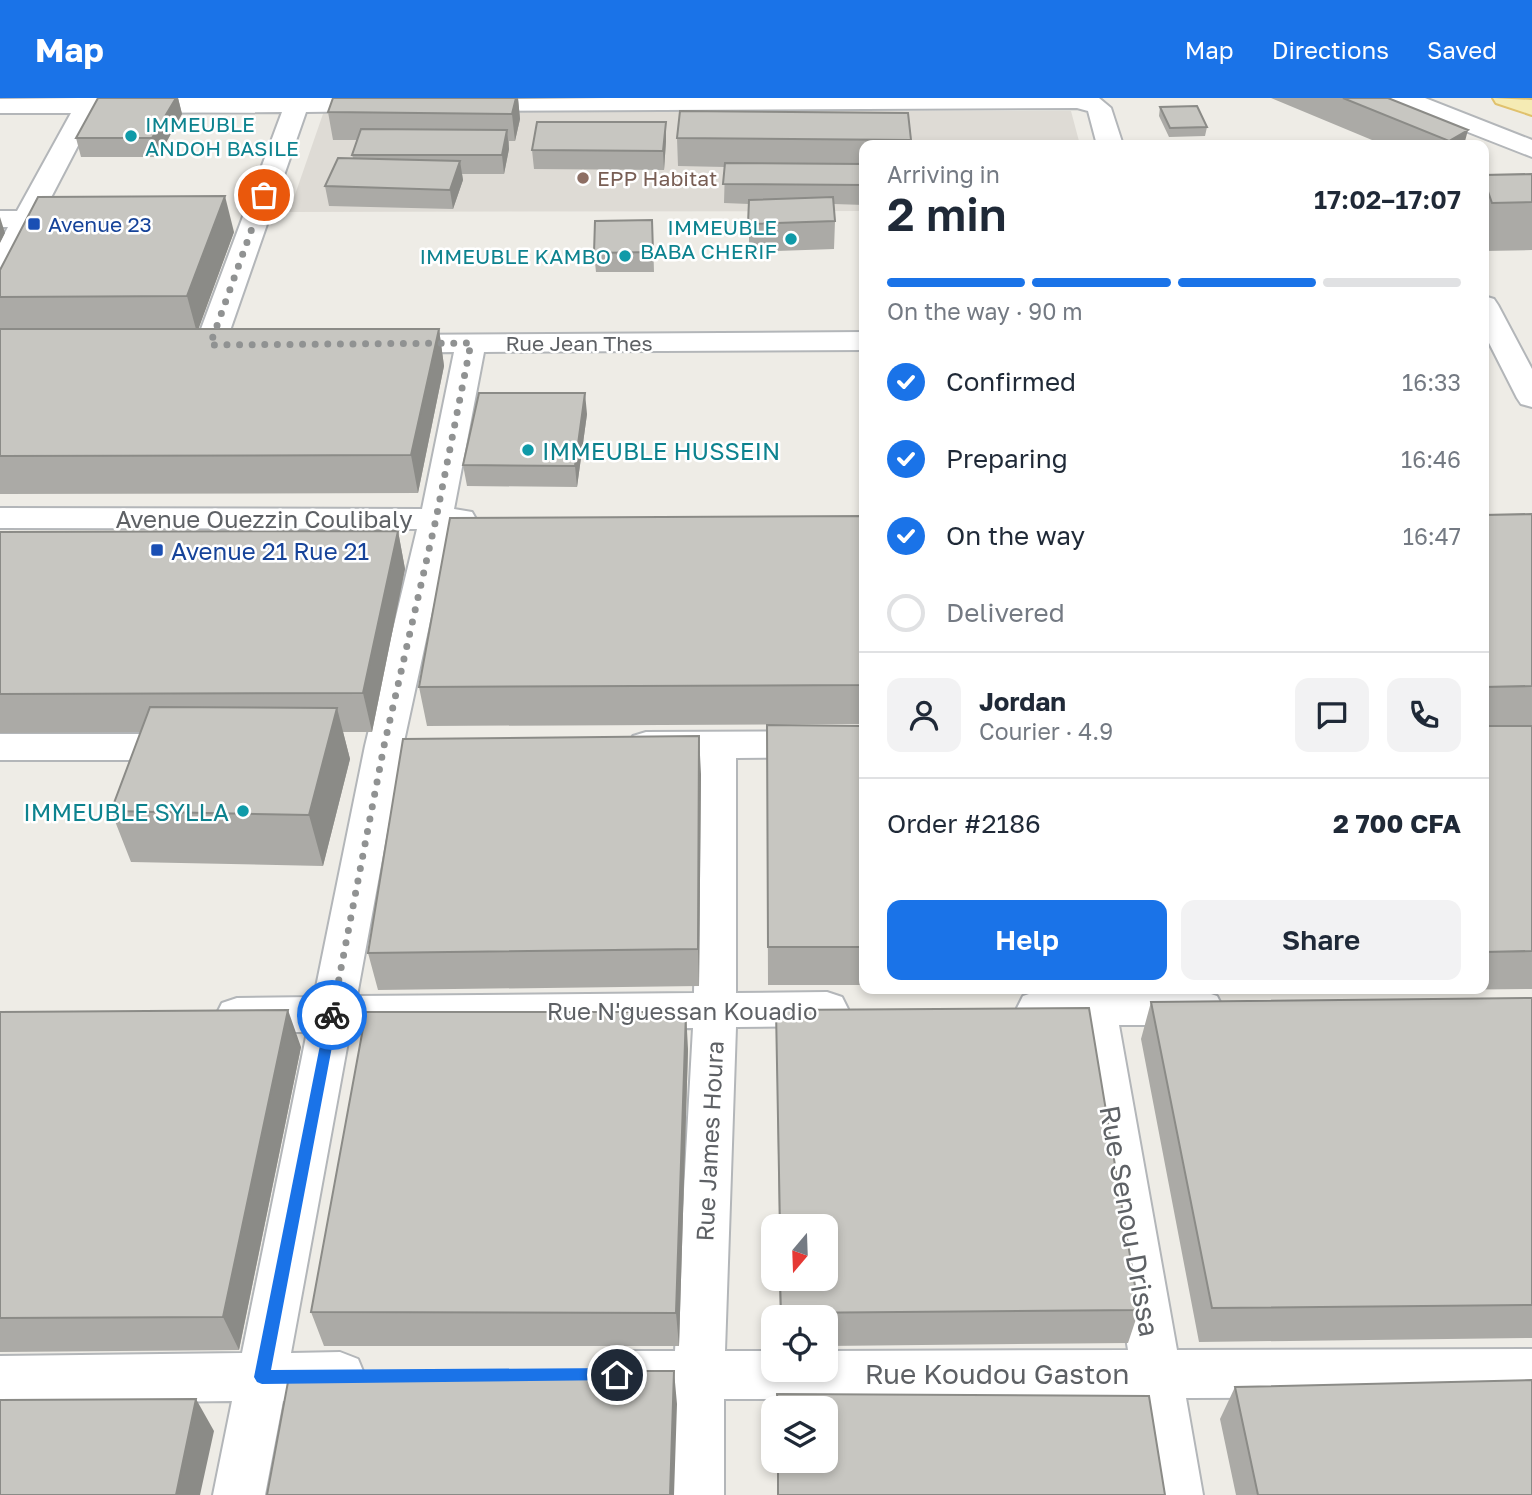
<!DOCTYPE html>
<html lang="en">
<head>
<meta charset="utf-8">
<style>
  :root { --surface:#fff; --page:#f2f2f3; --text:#1f2937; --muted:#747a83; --line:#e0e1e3; --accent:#1a73e8 }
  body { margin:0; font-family:"Golos Text",sans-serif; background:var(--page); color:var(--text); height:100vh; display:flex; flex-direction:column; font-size:26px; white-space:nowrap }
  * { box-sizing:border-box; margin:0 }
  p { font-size:23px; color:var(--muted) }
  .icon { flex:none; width:38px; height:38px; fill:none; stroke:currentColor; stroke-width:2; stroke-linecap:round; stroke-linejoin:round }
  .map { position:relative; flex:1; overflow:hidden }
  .sheet { position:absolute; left:859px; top:42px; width:630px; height:854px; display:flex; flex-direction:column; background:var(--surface); border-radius:14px; box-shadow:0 4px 10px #0003 }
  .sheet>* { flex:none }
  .needle { width:46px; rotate:199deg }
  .tools { position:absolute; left:761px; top:1116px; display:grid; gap:14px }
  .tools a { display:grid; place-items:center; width:77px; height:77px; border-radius:14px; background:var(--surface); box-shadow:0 4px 10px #0003; font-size:35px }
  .pin { position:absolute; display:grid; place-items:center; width:60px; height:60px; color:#fff; margin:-30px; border:4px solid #fff; border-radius:50%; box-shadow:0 2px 7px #0007 }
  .courier { position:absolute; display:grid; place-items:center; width:70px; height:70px; margin:-35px; border:5px solid #1a73e8; border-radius:50%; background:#fff; color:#222; box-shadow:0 2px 9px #0007 }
  .overview em { font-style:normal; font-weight:600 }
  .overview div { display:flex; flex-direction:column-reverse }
  .overview { display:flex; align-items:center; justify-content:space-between; height:119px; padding:0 28px }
  h1 { font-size:46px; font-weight:600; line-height:52px }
  .bar { display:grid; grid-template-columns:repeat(4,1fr); gap:10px 7px; align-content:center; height:84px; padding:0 28px }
  .bar i { height:9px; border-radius:5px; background:var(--line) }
  .bar .selected { background:var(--accent) }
  .bar p { grid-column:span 4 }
  .line { display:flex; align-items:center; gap:18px; padding:0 28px; border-top:2px solid var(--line) }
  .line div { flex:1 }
  .round { display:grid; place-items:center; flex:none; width:74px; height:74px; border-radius:14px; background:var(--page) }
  ol { padding:0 28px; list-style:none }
  li { display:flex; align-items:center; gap:21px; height:77px }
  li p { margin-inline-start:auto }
  li .icon { padding:7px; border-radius:50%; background:var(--accent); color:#fff; stroke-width:4 }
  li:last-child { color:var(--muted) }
  li i { width:38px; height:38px; border:4px solid var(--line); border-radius:50% }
  .cta { display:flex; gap:14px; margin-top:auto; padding:14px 28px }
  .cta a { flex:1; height:80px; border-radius:14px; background:var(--accent); color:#fff; font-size:28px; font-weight:600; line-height:80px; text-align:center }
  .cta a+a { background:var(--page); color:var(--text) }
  header { display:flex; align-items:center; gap:42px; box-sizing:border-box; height:98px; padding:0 35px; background:var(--accent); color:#fff }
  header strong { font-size:33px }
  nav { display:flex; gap:38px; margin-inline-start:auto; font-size:24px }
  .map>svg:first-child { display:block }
  .education { fill:#dedbd5 }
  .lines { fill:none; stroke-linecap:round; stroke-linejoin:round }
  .minor-casing { stroke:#b3b6b9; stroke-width:4 }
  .major-casing { stroke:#e0c16d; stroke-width:4 }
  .minor { fill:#fff; fill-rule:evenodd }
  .major { fill:#f5ebb4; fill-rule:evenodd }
  .wall { fill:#abaaa6 }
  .shaded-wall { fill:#8b8b87 }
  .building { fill:#c7c6c1; stroke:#8b8b87; stroke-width:2 }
  .route { fill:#1a73e8 }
  .done { stroke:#909292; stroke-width:7; stroke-dasharray:0 12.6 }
  .culture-dot { fill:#0f9aa8; stroke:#fff; stroke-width:2.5 }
  .education-dot { fill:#8d6e63; stroke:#fff; stroke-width:2.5 }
  .transit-dot { fill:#1a4fb4; stroke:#fff; stroke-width:2.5 }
  .labels { text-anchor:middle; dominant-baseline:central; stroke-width:5; stroke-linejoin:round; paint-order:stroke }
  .far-culture-label { font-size:21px; fill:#0d838f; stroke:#fff; text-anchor:end }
  .far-education-label { font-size:21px; fill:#785e54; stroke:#fff; text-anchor:start }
  .far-transit-label { font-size:21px; fill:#164399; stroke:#fff; text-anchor:start }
  .far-street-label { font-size:21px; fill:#5e6165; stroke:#fff }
  .culture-label { font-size:24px; fill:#0d838f; stroke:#fff; text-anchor:start }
  .street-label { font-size:24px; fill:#5e6165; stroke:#fff }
  .transit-label { font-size:24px; fill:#164399; stroke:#fff; text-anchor:start }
  .near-street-label { font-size:28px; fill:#5e6165; stroke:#fff }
</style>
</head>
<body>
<header>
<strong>Map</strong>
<nav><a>Map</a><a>Directions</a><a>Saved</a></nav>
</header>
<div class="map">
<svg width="1532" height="1397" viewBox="0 0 1532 1397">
  <rect width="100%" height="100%" fill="#eeece6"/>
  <path class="education" d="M324,13H1071L1080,47H864V113L289,114Z"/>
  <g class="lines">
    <g class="minor-casing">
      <path id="minor" d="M79,0H387L394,6L391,11L382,13L306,14L225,247L220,253L210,256L200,253L195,247L282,14L95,15L44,113L88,115L92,121L88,127L35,129L10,176L0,178V144L8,129H0V113H17L71,15H0V1Z
        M461,0H1099L1111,10L1123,47H1097L1088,13L1077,10L466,13L457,11L454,6Z
        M1391,0H1425L1532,42V59L1394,5Z
        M1484,198L1494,201L1498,207L1532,271V309L1521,306L1517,300L1484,235Z
        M864,234V252L484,254L454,411L472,414L476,421L472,428L450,431L403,648L357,898L694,895L698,660H646L633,656L627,647L633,638L646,634L864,633V659L736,660V895L827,894L842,899L848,911L842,923L827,928L736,929L725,1253H774V1272H826V1253L1128,1252L1076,927H1038L1023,922L1017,910L1023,898L1038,893H1202L1217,898L1223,910L1217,922L1202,927H1119L1177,1252L1532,1251V1299L1186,1300L1203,1397H1151L1135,1300L724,1301V1397H672L673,1301H621L603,1294L596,1277L603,1260L621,1253H675L693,930L350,933L291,1255L340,1254L358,1261L365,1278L358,1295L340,1302L283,1303L265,1397H213L232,1303L0,1306V1258L242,1255L307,934H237L222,929L216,917L222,905L237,900L314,899L365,648L417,431L0,430V410L422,411L454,254L387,255L377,252L372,246L377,240L387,237Z
        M0,636H187L200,640L206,649L200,658L187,662H0Z"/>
    </g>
    <g class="major-casing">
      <path id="major" d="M1493,0L1532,2V17L1496,5Z"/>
    </g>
    <use href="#minor" class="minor"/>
    <use href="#major" class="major"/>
  </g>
  <path class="wall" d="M98,0H178L182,16L158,59H81L76,40Z
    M333,0H606L518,1L520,21L515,43H509V51L504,76H462L463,82L453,111L329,108L325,88L353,60L352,57L357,42H333L328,14Z
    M1271,0H1388L1464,47H1384Z
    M1160,9L1207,29L1205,38L1169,39L1159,18Z
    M677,40L911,42V47H864V107L834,106L835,123L834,151L749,154V106L724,105L725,69L678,68Z
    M666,43L664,72L534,71L532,52Z
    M1532,76V152L1484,153V77Z
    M234,134L198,231H439L444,268L418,395L0,396V172Z
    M653,142L654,174H596L594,155Z
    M587,316L577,389L467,388L463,367Z
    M1532,416V627L1484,628V417Z
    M864,418V626L427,628L419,589Z
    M398,433L405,471L372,634H343L350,661L323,768L131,764L111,713L141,634L0,635V434Z
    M767,627L864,628V887H768Z
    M1484,628H1532V891L1135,895L1134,891H1484Z
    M701,676L699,888L378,892L368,855Z
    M1532,900V1240L1199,1244L1141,941L1151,904Z
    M776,912L1139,1212L1128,1245L826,1248V1220H780L779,1181H826V1129H779Z
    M0,914L301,949L239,1252L0,1254Z
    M688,951L679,1248H324L311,1214Z
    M1235,1289L1532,1397H1236L1220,1321Z"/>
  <path class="shaded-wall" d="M176,0H178L182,16L158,59L152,40Z
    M516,0H518L520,21L515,43L512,16Z
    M666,24V43L664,72L663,53Z
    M507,32L509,51L504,76L502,57Z
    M1468,32L1464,47H1448L1449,43Z
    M460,63L463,82L453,111L450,92Z
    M225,98L234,134L197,235L187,198Z
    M0,119L5,135L0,145Z
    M439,231L444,268L418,395L411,357Z
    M585,295L587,316L577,389L575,368Z
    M398,433L405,471L372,634L363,595Z
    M337,610L350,661L323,768L309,717Z
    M699,638L701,676L699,888L698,851Z
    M288,912L301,949L239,1252L223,1219Z
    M686,914L688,951L679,1248L676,1215Z
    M674,1273L677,1306L674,1397H670Z
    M196,1301L214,1333L200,1397H176Z"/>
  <path class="building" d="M98,0H176L152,40H76Z
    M333,0H516L512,16L328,14Z
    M1343,0H1388L1468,32L1449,43Z
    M1197,8L1207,29L1170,30L1160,9Z
    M680,13L908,15L911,42L677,40Z
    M537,24H666L663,53L532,52Z
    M361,31L507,32L502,57H352Z
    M338,60L460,63L450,92L325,88Z
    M725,65L864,66V87L723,86Z
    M1532,76V104L1492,105L1484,82V77Z
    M225,98L187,198L0,199V172L38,99Z
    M833,99L835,123L748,126L749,102Z
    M652,122L653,154L594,155L595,123Z
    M0,231H439L411,357L0,358Z
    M479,295H585L575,368L463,367Z
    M1532,416V588L1484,589V417Z
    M864,418V587L419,589L450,420Z
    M398,433L363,595L0,596V434Z
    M150,609L337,610L309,717L111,713Z
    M767,627L864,628V849H768Z
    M1484,628H1532V853L1484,854Z
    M699,638L698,851L368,855L403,641Z
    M1532,900V1207L1212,1210L1151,904Z
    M1089,910L1139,1212L781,1215L780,1181H826V1129H780L776,912Z
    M288,912L223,1219L0,1220V914Z
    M366,914H686L676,1215L311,1214Z
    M290,1273H674L670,1397H267Z
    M1532,1282V1397H1258L1235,1289Z
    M777,1296L1149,1298L1165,1397H778V1363H826V1311H778Z
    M196,1301L176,1397H0V1302Z"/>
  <path class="route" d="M332,912L338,917L271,1272L617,1270L622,1272L624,1277L622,1282L262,1286L257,1284L254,1279L326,917Z"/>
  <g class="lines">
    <path class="done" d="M264,97L210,247L471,245L436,421L384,648L332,917"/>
  </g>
  <g class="culture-dot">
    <circle cx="131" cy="38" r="7"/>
    <circle cx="791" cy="141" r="7"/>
    <circle cx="625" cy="158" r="7"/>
    <circle cx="528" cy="352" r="7"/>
    <circle cx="243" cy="713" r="7"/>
  </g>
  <circle class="education-dot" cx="583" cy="80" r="7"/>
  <g class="transit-dot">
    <rect x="27" y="119" width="14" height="14" rx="3.5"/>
    <rect x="150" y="445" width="14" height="14" rx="3.5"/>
  </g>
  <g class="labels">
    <g class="far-culture-label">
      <text x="145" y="26" text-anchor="start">IMMEUBLE<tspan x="145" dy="24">ANDOH BASILE</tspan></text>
      <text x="777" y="129">IMMEUBLE<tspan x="777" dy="24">BABA CHERIF</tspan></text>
      <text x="611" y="158">IMMEUBLE KAMBO</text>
    </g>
    <g class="far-education-label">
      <text x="597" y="80">EPP Habitat</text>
    </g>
    <g class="far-transit-label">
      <text x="48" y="126">Avenue 23</text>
    </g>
    <g class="far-street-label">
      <text x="579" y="245">Rue Jean Thes</text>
    </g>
    <g class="culture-label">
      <text x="542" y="352">IMMEUBLE HUSSEIN</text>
      <text x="229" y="713" text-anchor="end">IMMEUBLE SYLLA</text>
    </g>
    <g class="street-label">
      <text x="264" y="420">Avenue Ouezzin Coulibaly</text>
      <text x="682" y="912">Rue N'guessan Kouadio</text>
      <text transform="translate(709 1043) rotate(-87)">Rue James Houra</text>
    </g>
    <g class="transit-label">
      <text x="171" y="452">Avenue 21 Rue 21</text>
    </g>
    <g class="near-street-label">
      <text transform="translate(1130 1123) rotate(80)">Rue Senou Drissa</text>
      <text x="997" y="1275">Rue Koudou Gaston</text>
    </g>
  </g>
</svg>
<div class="tools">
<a><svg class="needle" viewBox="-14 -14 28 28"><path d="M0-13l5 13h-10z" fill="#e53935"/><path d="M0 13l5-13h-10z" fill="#747a83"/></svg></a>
<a><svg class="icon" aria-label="locate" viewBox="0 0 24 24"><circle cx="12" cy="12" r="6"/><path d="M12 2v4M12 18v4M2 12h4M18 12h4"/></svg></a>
<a><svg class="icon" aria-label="layers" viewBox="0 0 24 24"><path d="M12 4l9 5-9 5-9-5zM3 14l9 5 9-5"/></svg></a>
</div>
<div class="pin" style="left:264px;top:97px;background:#ea580c"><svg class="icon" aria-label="bag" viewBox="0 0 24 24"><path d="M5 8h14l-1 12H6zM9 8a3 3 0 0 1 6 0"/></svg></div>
<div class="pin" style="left:617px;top:1277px;background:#1f2937"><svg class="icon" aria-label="home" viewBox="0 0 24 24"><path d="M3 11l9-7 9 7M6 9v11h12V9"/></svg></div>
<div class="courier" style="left:332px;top:917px"><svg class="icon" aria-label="bike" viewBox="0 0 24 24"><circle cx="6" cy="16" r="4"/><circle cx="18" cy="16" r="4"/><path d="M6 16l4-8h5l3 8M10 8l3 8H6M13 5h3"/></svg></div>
<section class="sheet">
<div class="overview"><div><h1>2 min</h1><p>Arriving in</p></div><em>17:02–17:07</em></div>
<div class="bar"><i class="selected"></i><i class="selected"></i><i class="selected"></i><i></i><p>On the way · 90 m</p></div>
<ol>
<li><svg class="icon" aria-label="check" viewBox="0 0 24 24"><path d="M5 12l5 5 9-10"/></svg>Confirmed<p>16:33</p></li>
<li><svg class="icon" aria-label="check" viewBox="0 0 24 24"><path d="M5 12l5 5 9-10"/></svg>Preparing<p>16:46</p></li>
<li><svg class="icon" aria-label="check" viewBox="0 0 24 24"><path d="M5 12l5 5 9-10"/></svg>On the way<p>16:47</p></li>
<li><i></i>Delivered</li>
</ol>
<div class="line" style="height:126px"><a class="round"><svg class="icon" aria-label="person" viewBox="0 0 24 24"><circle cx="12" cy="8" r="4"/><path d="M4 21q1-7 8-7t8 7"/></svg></a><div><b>Jordan</b><p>Courier · 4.9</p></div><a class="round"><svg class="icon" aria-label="chat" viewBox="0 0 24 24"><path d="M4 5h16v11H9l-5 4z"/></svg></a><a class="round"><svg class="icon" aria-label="phone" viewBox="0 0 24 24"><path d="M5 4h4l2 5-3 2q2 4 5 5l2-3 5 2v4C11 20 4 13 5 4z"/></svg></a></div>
<div class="line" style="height:91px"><div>Order #2186</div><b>2 700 CFA</b></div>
<div class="cta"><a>Help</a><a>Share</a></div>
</section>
</div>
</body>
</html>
